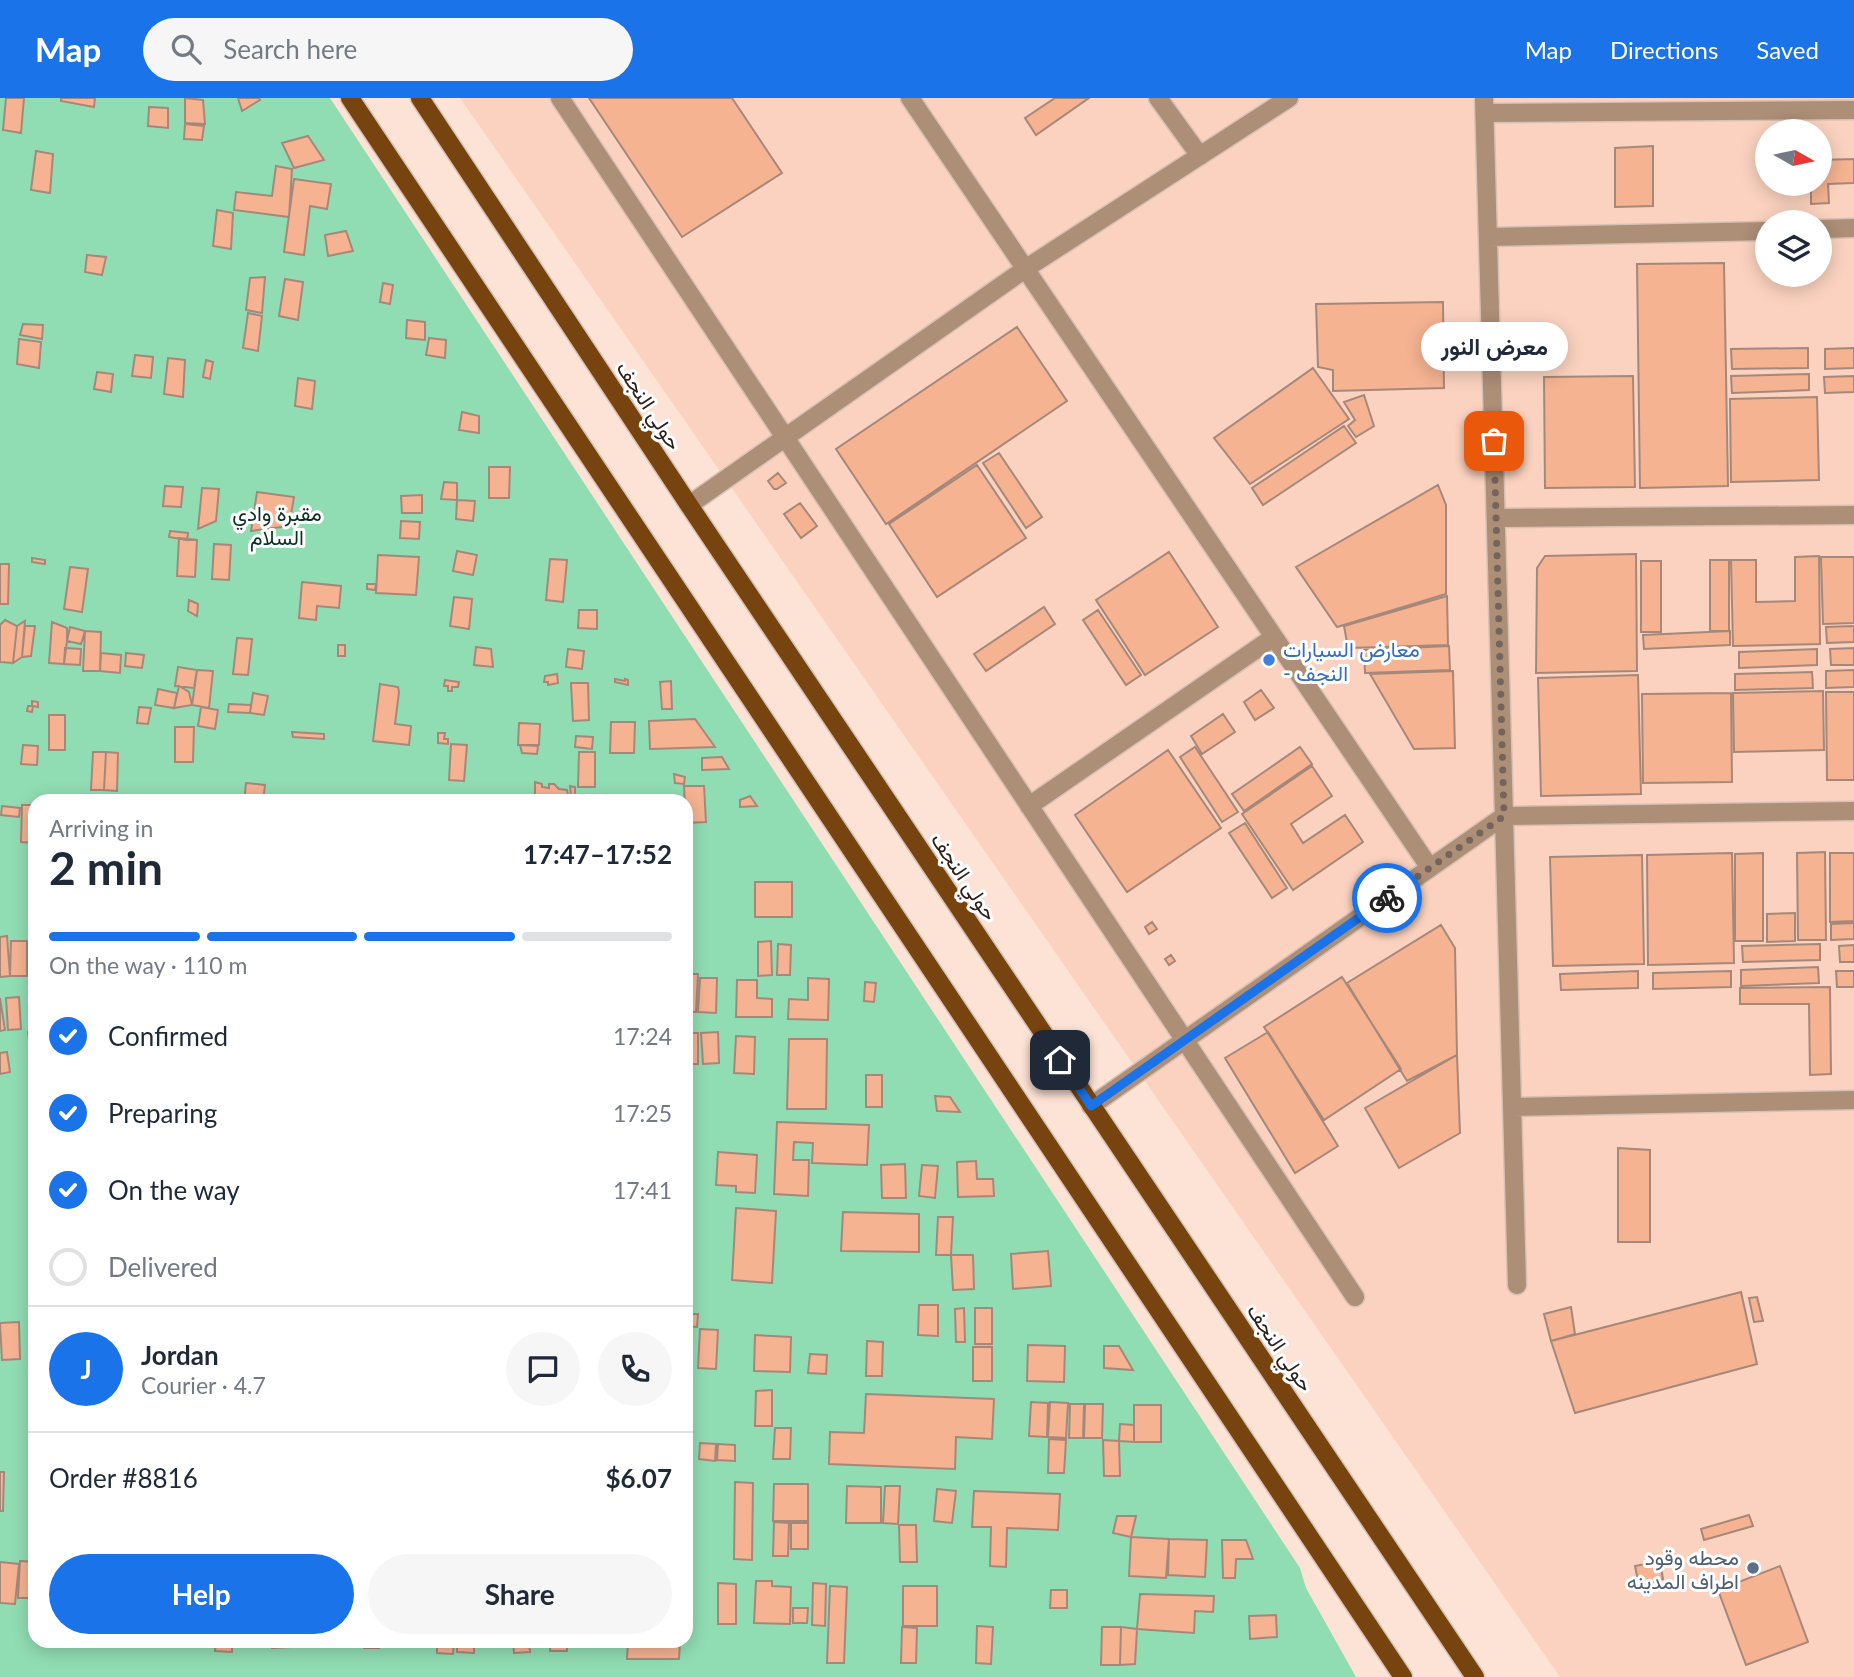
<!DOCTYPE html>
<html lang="en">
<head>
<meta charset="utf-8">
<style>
  :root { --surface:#fff; --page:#f6f6f7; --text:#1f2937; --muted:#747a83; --line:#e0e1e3; --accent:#1a73e8 }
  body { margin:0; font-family:Lato,Vazirmatn,sans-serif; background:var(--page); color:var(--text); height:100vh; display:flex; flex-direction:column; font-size:26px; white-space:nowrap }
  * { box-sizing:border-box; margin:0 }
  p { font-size:23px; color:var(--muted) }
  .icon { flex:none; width:38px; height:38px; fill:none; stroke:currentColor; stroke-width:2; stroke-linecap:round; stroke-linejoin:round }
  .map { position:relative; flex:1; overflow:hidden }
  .sheet { position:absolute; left:28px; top:696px; width:665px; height:854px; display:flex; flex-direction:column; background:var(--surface); border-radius:21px; box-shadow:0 4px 18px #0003 }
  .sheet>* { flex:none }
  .needle { width:46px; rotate:99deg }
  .tools { position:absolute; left:1755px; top:21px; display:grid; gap:14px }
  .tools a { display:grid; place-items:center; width:77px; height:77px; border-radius:50%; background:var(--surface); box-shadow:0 4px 18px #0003; font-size:35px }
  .pin { position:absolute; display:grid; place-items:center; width:60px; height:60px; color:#fff; margin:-30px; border-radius:14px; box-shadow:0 4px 10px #0006 }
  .courier { position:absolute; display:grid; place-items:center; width:70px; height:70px; margin:-35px; border:5px solid #1a73e8; border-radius:50%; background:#fff; color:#222; box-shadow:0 2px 9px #0007 }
  .bubble { position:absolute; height:49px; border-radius:24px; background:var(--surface); box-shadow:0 4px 18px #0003; font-size:23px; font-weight:700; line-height:49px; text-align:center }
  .head em { font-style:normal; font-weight:700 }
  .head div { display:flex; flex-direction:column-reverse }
  .head { display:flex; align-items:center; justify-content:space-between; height:119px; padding:0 21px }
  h1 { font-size:46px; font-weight:700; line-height:52px }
  .bar { display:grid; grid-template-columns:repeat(4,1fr); gap:10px 7px; align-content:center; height:84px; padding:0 21px }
  .bar i { height:9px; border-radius:5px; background:var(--line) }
  .bar .current { background:var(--accent) }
  .bar p { grid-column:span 4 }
  .line { display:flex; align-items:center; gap:18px; padding:0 21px; border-top:2px solid var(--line) }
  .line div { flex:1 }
  .round { display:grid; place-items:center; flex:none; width:74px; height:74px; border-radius:37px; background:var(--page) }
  ol { padding:0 21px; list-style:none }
  li { display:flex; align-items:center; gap:21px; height:77px }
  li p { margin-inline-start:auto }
  li .icon { padding:7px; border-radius:50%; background:var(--accent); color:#fff; stroke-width:4 }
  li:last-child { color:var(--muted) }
  li i { width:38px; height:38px; border:4px solid var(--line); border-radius:50% }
  .primary-button { display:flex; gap:14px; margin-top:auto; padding:14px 21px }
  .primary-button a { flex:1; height:80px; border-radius:42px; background:var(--accent); color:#fff; font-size:28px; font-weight:700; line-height:80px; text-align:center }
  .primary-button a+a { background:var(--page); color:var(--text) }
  header { display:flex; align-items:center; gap:42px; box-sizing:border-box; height:98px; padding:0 35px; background:var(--accent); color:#fff }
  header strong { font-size:33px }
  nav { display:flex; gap:38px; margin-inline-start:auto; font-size:24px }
  .search { width:490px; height:63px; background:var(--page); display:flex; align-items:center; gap:18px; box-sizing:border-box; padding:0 24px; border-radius:38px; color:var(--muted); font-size:26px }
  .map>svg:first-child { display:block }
  .built { fill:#fbd2bf; fill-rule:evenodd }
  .green { fill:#91ddb3; fill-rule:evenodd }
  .building { fill:#f5b392; stroke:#a6887a; stroke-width:2 }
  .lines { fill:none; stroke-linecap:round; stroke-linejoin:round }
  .minor-casing { stroke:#d7c0b4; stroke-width:21 }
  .primary-casing { stroke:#d7c0b4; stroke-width:21 }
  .minor { stroke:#ad8e77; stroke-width:18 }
  .primary { stroke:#77430e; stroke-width:18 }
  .done { stroke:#75645c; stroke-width:7; stroke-dasharray:0 12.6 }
  .route { stroke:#1a73e8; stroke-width:9 }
  .shop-dot { fill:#3f7fe0; stroke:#fff; stroke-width:2.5 }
  .service-dot { fill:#5c6f8a; stroke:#fff; stroke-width:2.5 }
  .labels { text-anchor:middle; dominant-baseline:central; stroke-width:6; stroke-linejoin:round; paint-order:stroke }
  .street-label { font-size:21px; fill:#2c201a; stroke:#fff }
  .park-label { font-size:21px; fill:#08311f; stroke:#fff }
  .shop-label { font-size:21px; fill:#366cbe; stroke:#fff; text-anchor:start }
  .service-label { font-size:21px; fill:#4e5e75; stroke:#fff; text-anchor:end }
</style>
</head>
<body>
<header>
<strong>Map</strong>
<div class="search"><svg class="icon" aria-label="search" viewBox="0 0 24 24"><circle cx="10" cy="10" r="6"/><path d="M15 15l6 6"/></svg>Search here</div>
<nav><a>Map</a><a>Directions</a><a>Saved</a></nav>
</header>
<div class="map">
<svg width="1854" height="1579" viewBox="0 0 1854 1579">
  <rect width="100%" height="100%" fill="#fde3d6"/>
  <path class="built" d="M460,0H1854V1579H1560ZM1768,33H1820V86H1768ZM1768,124H1820V177H1768Z"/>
  <path class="green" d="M0,0H330L1300,1470L1306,1490L1356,1579H0ZM35,704H686V1544H35Z"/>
  <path class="building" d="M6,0H24L21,35L3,32Z
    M61,0H95L94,9L61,3Z
    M185,0L203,2L205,26L185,25Z
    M238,0H259L260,2L242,13Z
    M589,0H732L782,75L682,139Z
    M1055,0H1089L1036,37L1025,20Z
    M149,9L168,10V30L148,28Z
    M185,26L204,28L202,42L184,41Z
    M308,38L324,62L294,70L282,45Z
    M1653,48V108L1615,109V50Z
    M36,53L53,56L50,95L31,92Z
    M1854,61V85L1828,86L1829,105L1811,106V86H1820V62Z
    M276,68L292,71L289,119L234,112L236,94L272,98Z
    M294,81L331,86L327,111L310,108L304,157L284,154Z
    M217,112L233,115L231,151L213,148Z
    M346,133L353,153L328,158L325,137Z
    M87,157L106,159L102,177L85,174Z
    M1724,165L1728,388L1640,390L1637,166Z
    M265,179L262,215L246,212L250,180Z
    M285,181L303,184L298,222L279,218Z
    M383,185L393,187L390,206L380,204Z
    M1443,204L1444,290L1333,293V272L1318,269L1316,206Z
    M248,215L262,218L258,253L243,250Z
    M407,222L425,224V242L406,240Z
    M23,226L43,227L42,241L20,237Z
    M1017,229L1067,303L886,426L836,351Z
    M429,240L446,242L445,260L426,257Z
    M19,241L41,244L39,270L17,266Z
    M1808,250V270L1732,271L1731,251Z
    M1854,250V270L1825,271V251Z
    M135,257L153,259L151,280L132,278Z
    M168,260L185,262L183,299L164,296Z
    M206,262L213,264L210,281L203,279Z
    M1313,270L1349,321L1250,386L1214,340Z
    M97,274L113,276L111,294L94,291Z
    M1809,276V292L1732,295L1731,278Z
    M1633,278L1635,389L1545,390L1544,279Z
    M1854,278V294L1825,295L1824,279Z
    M298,280L315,283L312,311L295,308Z
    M1364,297L1374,328L1356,339L1348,328L1355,322L1344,304Z
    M1817,299L1819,382L1731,384L1730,301Z
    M462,314L479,318V335L459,332Z
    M1344,328L1356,345L1263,407L1252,390Z
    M999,355L1042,419L1026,430L983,365Z
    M977,367L1026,440L937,499L889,426Z
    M489,369H510L509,400H489Z
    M778,375L786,385L777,391H774L768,383Z
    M444,384L457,385V402L441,401Z
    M1438,387L1446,407V496L1337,529L1296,469Z
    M165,388L183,389L181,409L163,408Z
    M202,390L219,391L216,423L198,431Z
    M257,394L294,399L289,428L251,433Z
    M422,397V415H402L401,398Z
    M457,402L475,403L473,423L456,421Z
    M800,405L817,428L801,440L784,416Z
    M401,423L420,424L419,441L400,440Z
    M170,433L188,435L187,442L169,439Z
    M179,440L197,442L195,479L177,478Z
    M214,446L231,447L229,482L212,481Z
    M457,453L477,457L473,477L453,473Z
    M1169,454L1218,529L1145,577L1096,502Z
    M1636,456L1637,573L1536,575L1537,470L1545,458Z
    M378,457L419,459L416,497L376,495Z
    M1819,458L1820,546L1733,548L1731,462H1756V504L1795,503V459Z
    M1821,459H1854V525L1823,526Z
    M32,460L45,462V466L32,464Z
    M550,461L567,462L563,504L546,502Z
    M1710,462H1729V533H1710Z
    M1641,463H1661V534H1641Z
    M0,466H9L8,506H0Z
    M70,469L88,471L82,514L64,511Z
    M302,484L341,488L339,510L317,508L316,522L299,520Z
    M367,486H376L375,492L367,491Z
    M1447,498L1448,547L1348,550L1344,528Z
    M454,499L472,501L469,531L450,528Z
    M189,502L198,506L197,518L188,513Z
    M1044,509L1055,526L986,573L974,556Z
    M579,512H597V531L578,530Z
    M1098,512L1141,577L1126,587L1083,522Z
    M5,522L17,528L13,565L0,564V527Z
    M25,523L22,559L13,565L17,528Z
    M52,524L67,530V543L64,566L49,565Z
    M25,528H35L31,558L22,559Z
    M1854,528V544L1827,545L1826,529Z
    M70,529L85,533L81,546L67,543Z
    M85,533L101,534L100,573H83Z
    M1730,533V547L1644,551L1643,537Z
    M237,540L252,541L248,577L233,576Z
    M338,547H345V558H338Z
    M1449,548L1450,572L1365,575L1364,552Z
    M476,549L491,551L493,569L474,567Z
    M65,550L81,551L80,567L64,566Z
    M1854,550V567H1831L1830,551Z
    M568,551L584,553L582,571L566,569Z
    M1817,551V567L1739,570V554Z
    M101,555L121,557L120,575L100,573Z
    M126,555L144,557L142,570L125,568Z
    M178,569L197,572L194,590L175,588Z
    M197,572L213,573L209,610L192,607Z
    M1854,572V589L1826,590V573Z
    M1453,573L1455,650L1414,651L1370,576Z
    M1812,574L1813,590L1735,592V576Z
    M557,576L558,585L548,587V584H544L545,578Z
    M1638,577L1641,696L1541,698L1538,580Z
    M615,581L625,583V581L628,582V587L615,584Z
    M445,582L459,584L458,589H452V593H448V588H444Z
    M671,583L672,611H662L660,584Z
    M571,585H588L589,622L573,623Z
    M380,586L398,589L399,594L395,626L411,628L409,647L373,643Z
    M179,588L189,594L192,607L174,610Z
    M158,591L177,595L174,610L155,607Z
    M1261,592L1274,610L1255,622L1244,604Z
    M1823,593L1824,652L1734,654L1733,595Z
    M1826,594H1854V682H1827Z
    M253,595L268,598L264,617L250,615Z
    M1731,595L1732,684L1643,685L1642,596Z
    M32,603L38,604V609L33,608L32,614L27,613L28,608H32Z
    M229,606L251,607L250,615L228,614Z
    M139,609L151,610L148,626L137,625Z
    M201,609L218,612L215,631L198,628Z
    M1223,616L1235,634L1202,656L1191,638Z
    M49,617H65V652H49Z
    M695,621L715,649L650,651L649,623Z
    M611,624H635L634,655H610Z
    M519,625L540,626L539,647H518Z
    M175,629H194L193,664H175Z
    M292,634L324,636V641L293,639Z
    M438,635H445L444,641H448V646L438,645Z
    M576,638L593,639L592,651L575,649Z
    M451,646L467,647L464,683L449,682Z
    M23,647L38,648L37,667L21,666Z
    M520,647L538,648L537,656L522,655Z
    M1195,649L1238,714L1222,724L1180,659Z
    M1300,649L1312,666L1244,713L1232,696Z
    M1168,652L1221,730L1127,794L1075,717Z
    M93,654H106L104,692H91Z
    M106,654L118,655L117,693L104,692Z
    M579,654H595V689H578Z
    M722,659L729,671L702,672V660Z
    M1312,668L1332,698L1291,726L1303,745L1345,717L1363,744L1293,792L1242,716Z
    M674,676L685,679L684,686L675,685Z
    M535,684L542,686V689L549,690V686H554L559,691L567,692L568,697H571L570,688L575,689V704H539V702L535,700Z
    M246,685L265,687L263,704H244Z
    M684,688H704L706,724L686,725Z
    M750,698L757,708L740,709V702Z
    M22,707H35V745L21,744Z
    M2,708L20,710L19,719L1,717Z
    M1245,725L1287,790L1272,800L1229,735Z
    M1825,754L1826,842H1798L1797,755Z
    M1732,755L1734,865L1648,867L1647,757Z
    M1763,755V843H1735V756Z
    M1830,755H1854V823L1830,824Z
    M1642,757L1644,866L1553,868L1550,759Z
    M755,784H792V819H755Z
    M1795,815V843L1767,844V816Z
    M1152,824L1157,831L1149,836L1145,829Z
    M1854,825V841L1831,842V826Z
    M1441,827L1455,850L1457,957L1407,983L1347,885Z
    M7,838L10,878L0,879V839Z
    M30,840H35V880H30Z
    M11,843H27V878H10Z
    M771,843L772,877L758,878V844Z
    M778,846L791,847L790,877H777Z
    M1820,846V862L1743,864L1742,848Z
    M1854,847V864H1840L1839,848Z
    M1171,857L1175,863L1169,867L1165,861Z
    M1818,869L1819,885L1741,888V872Z
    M1638,873V890L1561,892L1560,876Z
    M1731,873V889L1653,891V875Z
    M1836,873H1854V889H1837Z
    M686,876H698L696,914H686Z
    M1342,879L1401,971L1324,1022L1264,929Z
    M700,880H717L716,915L698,914Z
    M808,880L829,881L828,922L788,921L789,901L808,902Z
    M737,882H757V900L772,901V919H736Z
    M865,884L876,885L874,904L864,903Z
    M1830,889L1831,976L1810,977L1809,906H1740V890Z
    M19,899L21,931L8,932L6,900Z
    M0,900L5,932L0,933Z
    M35,933V971H32L28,934Z
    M718,934L719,965L703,966L701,935Z
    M1268,934L1338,1048L1295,1075L1225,960Z
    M686,935H698V966H686Z
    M736,938L755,939L754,976L734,975Z
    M789,941H827L826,1011H787Z
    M7,954L10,974L0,976V955Z
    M1457,957L1460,1035L1399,1070L1365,1010Z
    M866,977H882V1009H866Z
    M935,998L950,999L960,1014L937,1013Z
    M777,1024L869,1027L867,1067L812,1065L813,1045L794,1044L793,1062H809L808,1098L774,1096Z
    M1618,1050L1650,1052V1144H1618Z
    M718,1054L757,1057L755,1095L736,1094V1088L716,1087Z
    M976,1063L977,1081H993L994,1098L958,1099L957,1064Z
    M905,1066L906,1100H882L881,1067Z
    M922,1067L938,1068L935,1100L919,1098Z
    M736,1110L776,1113L772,1185L732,1182Z
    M843,1114L919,1116V1154L841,1153Z
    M938,1119H953L951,1157H936Z
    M1048,1153L1051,1188L1013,1191L1011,1156Z
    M951,1157H973L974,1191L953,1192Z
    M1741,1194L1757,1266L1575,1315L1551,1243Z
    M1757,1199L1763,1223L1754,1224L1749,1200Z
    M919,1207H938V1238L918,1237Z
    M1571,1209L1575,1236L1551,1243L1544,1216Z
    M964,1210L965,1244H956L955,1211Z
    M975,1210H992V1246H975Z
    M686,1216H698L697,1229L686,1228Z
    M19,1224L20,1261L2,1262L0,1225Z
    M700,1231L718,1232L716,1271L698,1270Z
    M755,1237L791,1239L790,1274L754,1273Z
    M867,1243L883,1244L882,1278H866Z
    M1028,1247L1065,1248L1064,1284L1027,1283Z
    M1104,1248H1119L1133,1272L1104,1270Z
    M973,1249H992V1283H973Z
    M810,1256L827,1257L826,1276L808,1275Z
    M772,1292V1328H755L756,1293Z
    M866,1296L994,1301L992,1341L956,1339L955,1371L829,1366L830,1334L864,1335Z
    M1031,1304L1048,1305L1047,1339L1029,1338Z
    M1050,1304L1068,1305L1066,1340L1048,1339Z
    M1070,1306H1084L1083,1340H1069Z
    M1085,1306H1103L1102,1340H1084Z
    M1134,1307H1161V1344H1134Z
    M1120,1326L1134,1327V1344L1119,1343Z
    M775,1330H791L790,1361H773Z
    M1049,1341L1066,1342L1064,1375H1048Z
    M1103,1342L1119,1343L1120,1378H1104Z
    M700,1345L716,1346L715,1363L699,1361Z
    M718,1346L735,1347V1363L717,1362Z
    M0,1374H4L3,1413H0Z
    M735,1384L753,1385L752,1462L734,1461Z
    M774,1386H808V1423H773Z
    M847,1388L881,1389V1425H846Z
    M885,1388H900L898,1426L883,1425Z
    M937,1391L956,1393L952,1425L934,1423Z
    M974,1393L1060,1396L1058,1432L1007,1430L1006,1469L990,1468L991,1429H972Z
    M1749,1417L1753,1428L1704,1442L1701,1431Z
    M1117,1418H1136L1131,1439L1113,1435Z
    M774,1424L789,1425L788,1458H773Z
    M791,1425H808V1451H791Z
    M899,1427H916L917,1464H900Z
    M1131,1439L1169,1441L1166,1480L1129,1478Z
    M1169,1441L1207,1442L1205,1479L1168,1477Z
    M1222,1442H1246L1253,1461H1236L1235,1480H1223Z
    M20,1463L35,1464V1500H18Z
    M1660,1463L1663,1481L1639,1488L1635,1468Z
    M0,1464L19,1466L15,1506L0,1505Z
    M1780,1468L1808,1544L1746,1567L1718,1492Z
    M756,1483H772V1488L791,1489L790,1526L754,1525Z
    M718,1485L736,1486V1526H718Z
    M813,1485L826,1486L825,1528L812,1527Z
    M830,1488L847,1489L844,1565H827Z
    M903,1488H937V1528H903Z
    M1051,1492H1067V1510H1050Z
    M1140,1496L1214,1498L1213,1514L1195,1513L1194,1535L1137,1531Z
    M793,1510H808L807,1525H793Z
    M1276,1517L1277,1539L1250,1541L1249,1518Z
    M977,1528L993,1529L991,1566L976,1565Z
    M902,1529L917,1530L916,1565H901Z
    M1102,1529H1121L1120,1567H1101Z
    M1121,1529L1137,1531L1135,1566L1120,1567Z
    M122,1544H141V1548L121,1547Z
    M216,1544H232V1554L215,1553Z
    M272,1544H289L290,1549L272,1550Z
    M342,1544H361V1549L342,1548Z
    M364,1544H380L379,1550H364Z
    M437,1544H454L453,1556L437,1555Z
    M457,1544H474V1555L457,1554Z
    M513,1544H529L530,1554L514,1555Z
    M551,1544H567V1553H550Z
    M628,1544H680L679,1561H627Z"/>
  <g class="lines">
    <g class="minor-casing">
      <path id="minor" d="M560,0L1355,1199
        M910,0L1430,770
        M1158,0L1200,58
        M1484,0L1517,1187
        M1485,15L1854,12
        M1820,131L1854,130
        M1488,139L1768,133
        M689,407L1025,171L1289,0
        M1496,420L1854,417
        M1029,708L1274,539
        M1091,1008L1504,718L1854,713
        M1512,1009L1854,1002"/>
    </g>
    <g class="primary-casing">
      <path id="primary" d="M350,0L1403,1579
        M420,0L689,407L1475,1579"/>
    </g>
    <use href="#minor" class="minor"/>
    <use href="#primary" class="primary"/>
  </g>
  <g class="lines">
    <path class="done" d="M1387,800L1504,718L1494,343"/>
    <path class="route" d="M1060,962L1091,1008L1387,800"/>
  </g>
  <circle class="shop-dot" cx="1269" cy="562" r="7"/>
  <circle class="service-dot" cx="1753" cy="1470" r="7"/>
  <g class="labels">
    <g class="street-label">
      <text transform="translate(650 307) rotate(57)">حولي النجف</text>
      <text transform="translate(965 778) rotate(56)">حولي النجف</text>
      <text transform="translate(1281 1249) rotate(56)">حولي النجف</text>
    </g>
    <g class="park-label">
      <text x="277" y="414">مقبرة وادي<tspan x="277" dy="24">السلام</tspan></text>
    </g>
    <g class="shop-label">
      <text x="1283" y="550">معارض السيارات<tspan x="1283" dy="24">- النجف</tspan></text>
    </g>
    <g class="service-label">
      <text x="1739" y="1458">محطه وقود<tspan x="1739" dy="24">اطراف المدينه</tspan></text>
    </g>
  </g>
</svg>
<div class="tools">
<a><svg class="needle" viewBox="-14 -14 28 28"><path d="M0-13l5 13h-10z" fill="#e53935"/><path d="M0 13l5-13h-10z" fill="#747a83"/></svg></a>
<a><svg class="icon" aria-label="layers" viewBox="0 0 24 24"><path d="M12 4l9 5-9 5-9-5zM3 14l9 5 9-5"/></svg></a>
</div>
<div class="pin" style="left:1494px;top:343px;background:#ea580c"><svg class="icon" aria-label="bag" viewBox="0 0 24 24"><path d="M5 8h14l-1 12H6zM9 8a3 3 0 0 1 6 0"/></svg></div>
<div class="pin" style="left:1060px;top:962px;background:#1f2937"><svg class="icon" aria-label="home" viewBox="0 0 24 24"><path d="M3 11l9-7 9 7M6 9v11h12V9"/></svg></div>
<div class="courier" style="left:1387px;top:800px"><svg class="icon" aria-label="bike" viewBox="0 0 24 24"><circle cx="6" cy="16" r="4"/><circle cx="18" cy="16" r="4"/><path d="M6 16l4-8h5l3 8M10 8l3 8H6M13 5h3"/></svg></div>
<div class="bubble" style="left:1421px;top:224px;width:147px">معرض النور</div>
<section class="sheet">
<div class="head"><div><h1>2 min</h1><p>Arriving in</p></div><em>17:47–17:52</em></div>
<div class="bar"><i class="current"></i><i class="current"></i><i class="current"></i><i></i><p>On the way · 110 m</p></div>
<ol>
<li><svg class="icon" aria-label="check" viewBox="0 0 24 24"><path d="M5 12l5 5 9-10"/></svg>Confirmed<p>17:24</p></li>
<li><svg class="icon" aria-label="check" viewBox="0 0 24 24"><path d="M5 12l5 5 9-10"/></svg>Preparing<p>17:25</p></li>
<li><svg class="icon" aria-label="check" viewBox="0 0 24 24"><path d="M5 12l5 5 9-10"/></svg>On the way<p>17:41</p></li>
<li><i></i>Delivered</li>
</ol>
<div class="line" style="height:126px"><b class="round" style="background:var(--accent);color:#fff">J</b><div><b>Jordan</b><p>Courier · 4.7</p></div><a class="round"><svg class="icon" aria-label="chat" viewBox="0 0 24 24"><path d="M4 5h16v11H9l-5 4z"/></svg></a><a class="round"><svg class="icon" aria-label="phone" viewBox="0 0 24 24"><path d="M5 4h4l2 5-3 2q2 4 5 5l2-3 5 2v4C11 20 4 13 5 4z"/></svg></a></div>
<div class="line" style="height:91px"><div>Order #8816</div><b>$6.07</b></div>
<div class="primary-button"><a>Help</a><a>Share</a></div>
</section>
</div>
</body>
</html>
